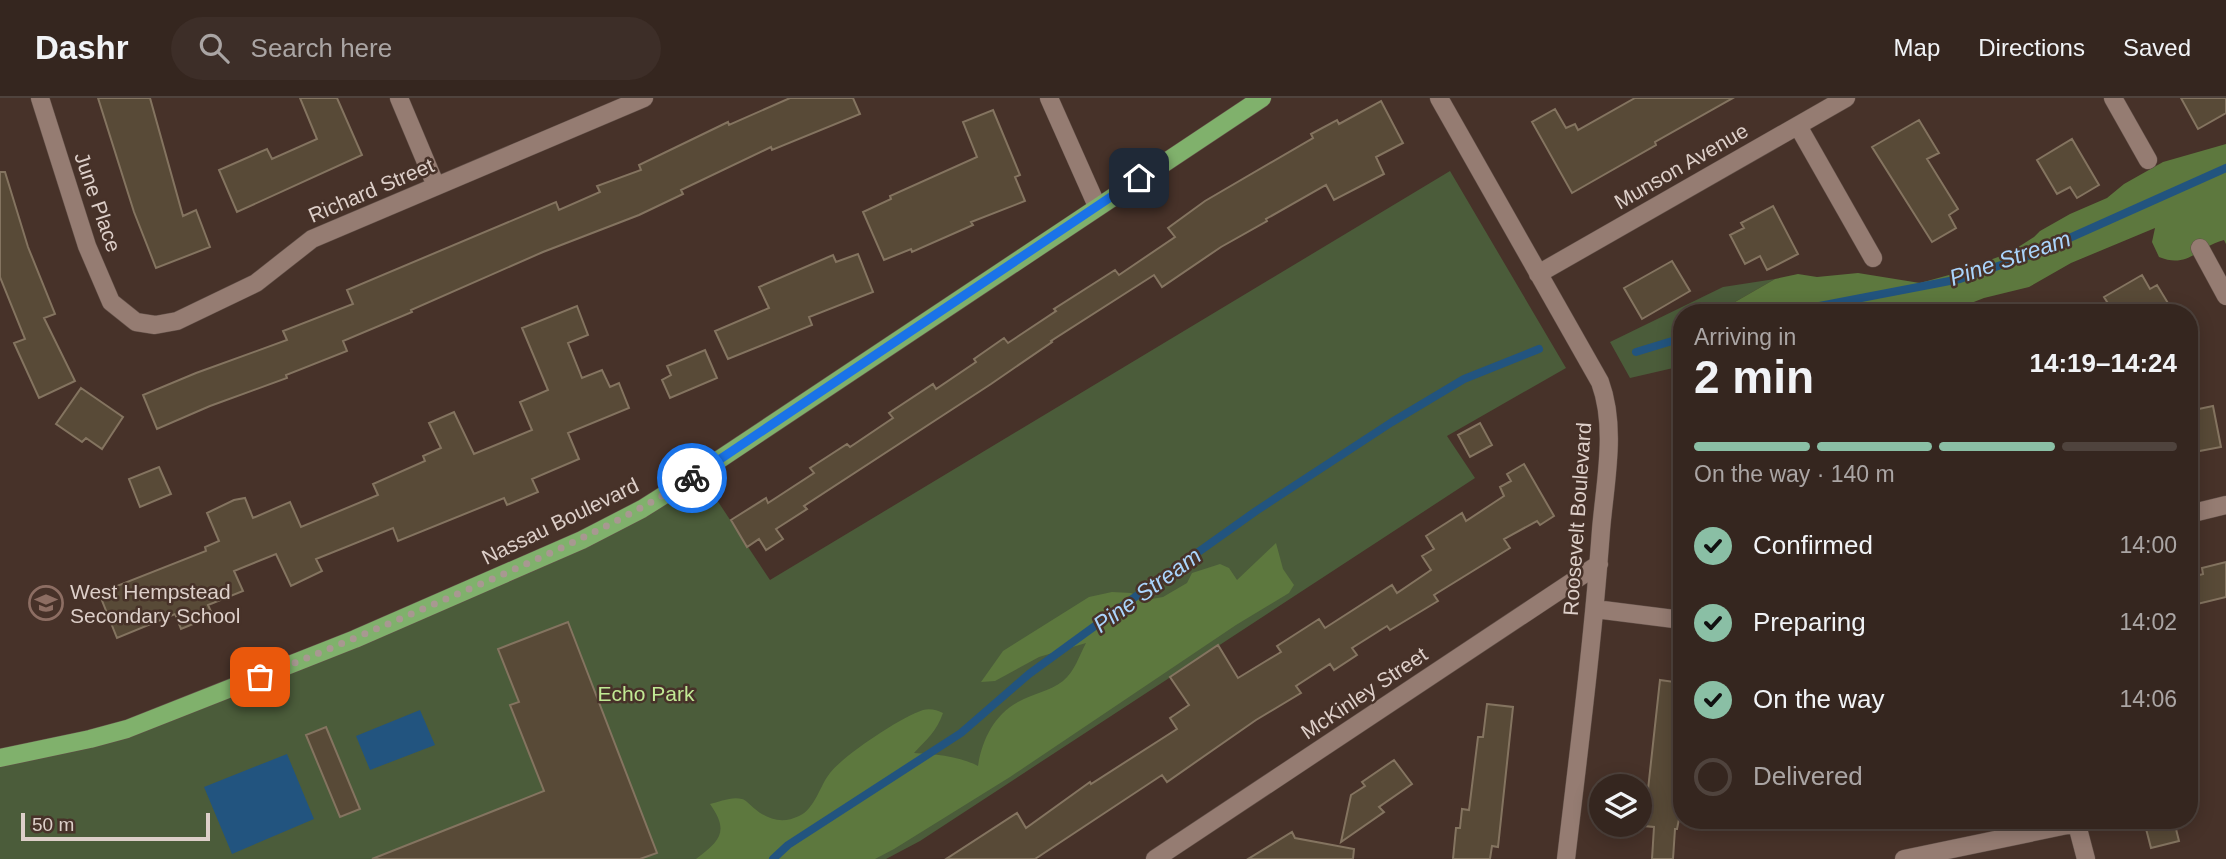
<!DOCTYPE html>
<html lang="en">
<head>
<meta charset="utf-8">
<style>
  :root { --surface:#35261f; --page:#3d2e28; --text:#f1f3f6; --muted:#aaa5a4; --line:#4f433d; --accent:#8abfa5 }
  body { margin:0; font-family:Helvetica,sans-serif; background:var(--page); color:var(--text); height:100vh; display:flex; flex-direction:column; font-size:26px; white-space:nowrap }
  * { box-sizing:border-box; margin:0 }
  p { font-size:23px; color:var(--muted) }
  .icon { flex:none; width:38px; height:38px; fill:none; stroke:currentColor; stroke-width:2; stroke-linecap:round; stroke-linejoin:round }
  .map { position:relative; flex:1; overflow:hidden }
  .panel { position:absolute; left:1673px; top:206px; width:525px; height:525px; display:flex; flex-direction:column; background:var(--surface); border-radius:28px; box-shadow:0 4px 18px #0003,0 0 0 2px var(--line) }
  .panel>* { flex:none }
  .fabs { position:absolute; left:1589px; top:676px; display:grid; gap:14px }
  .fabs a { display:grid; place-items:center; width:63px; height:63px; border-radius:50%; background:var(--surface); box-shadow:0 4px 18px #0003,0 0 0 2px var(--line); font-size:35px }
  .scale { position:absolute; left:21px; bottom:18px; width:189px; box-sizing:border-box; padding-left:7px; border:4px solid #ddcfc9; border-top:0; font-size:19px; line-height:24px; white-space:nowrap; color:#ddcfc9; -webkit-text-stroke:5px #473229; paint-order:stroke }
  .pin { position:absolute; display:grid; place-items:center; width:60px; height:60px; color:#fff; margin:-30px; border-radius:14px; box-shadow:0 4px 10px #0006 }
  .courier { position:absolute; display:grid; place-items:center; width:70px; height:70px; margin:-35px; border:5px solid #1a73e8; border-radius:50%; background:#fff; color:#222; box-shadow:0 2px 9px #0007 }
  .summary em { font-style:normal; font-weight:700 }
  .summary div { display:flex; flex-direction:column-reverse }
  .summary { display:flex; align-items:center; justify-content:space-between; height:119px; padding:0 21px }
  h1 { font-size:46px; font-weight:700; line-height:52px }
  .bar { display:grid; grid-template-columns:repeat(4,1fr); gap:10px 7px; align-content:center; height:84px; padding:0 21px }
  .bar i { height:9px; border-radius:5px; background:var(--line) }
  .bar .on { background:var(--accent) }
  .bar p { grid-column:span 4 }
  ol { padding:0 21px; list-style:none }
  li { display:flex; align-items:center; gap:21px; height:77px }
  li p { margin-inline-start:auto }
  li .icon { padding:7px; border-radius:50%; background:var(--accent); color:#111; stroke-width:4 }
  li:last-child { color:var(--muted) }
  li i { width:38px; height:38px; border:4px solid var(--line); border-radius:50% }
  header { display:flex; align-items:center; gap:42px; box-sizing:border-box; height:98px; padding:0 35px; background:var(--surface); border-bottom:2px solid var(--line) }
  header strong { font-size:33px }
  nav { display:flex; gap:38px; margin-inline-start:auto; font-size:24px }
  .search { width:490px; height:63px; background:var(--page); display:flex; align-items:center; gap:18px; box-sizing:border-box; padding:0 24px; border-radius:38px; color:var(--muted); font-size:26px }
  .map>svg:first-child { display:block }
  .green { fill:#4b5c3a }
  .forest { fill:#5d783e }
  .water { fill:#22547f }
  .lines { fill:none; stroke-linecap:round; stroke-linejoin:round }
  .stream { stroke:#22547f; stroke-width:8 }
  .building { fill:#584a37; stroke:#847460; stroke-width:2 }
  .minor-casing { stroke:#625048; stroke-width:19 }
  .major-casing { stroke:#625048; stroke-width:19 }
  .minor { stroke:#957c72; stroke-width:18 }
  .major { stroke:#80b16c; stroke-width:18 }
  .done { stroke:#a89891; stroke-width:7; stroke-dasharray:0 12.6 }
  .route { stroke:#1a73e8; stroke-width:9 }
  .labels { text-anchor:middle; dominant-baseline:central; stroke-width:5; stroke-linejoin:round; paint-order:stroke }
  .street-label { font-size:21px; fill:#ddcfc9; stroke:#473229 }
  .poi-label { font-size:21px; fill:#ddcfc9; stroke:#473229; text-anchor:start }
  .park-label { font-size:21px; fill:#c1e994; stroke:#473229 }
  .water-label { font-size:23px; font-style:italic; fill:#aad4fc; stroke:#473229 }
</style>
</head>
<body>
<header>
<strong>Dashr</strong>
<div class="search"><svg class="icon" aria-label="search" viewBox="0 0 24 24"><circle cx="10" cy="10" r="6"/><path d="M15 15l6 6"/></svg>Search here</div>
<nav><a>Map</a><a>Directions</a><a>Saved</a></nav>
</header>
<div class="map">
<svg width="2226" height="761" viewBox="0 0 2226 761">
  <rect width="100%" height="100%" fill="#473229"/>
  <path class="green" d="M1450,73L1566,270L1447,338L1475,380L920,743L886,761H0V660L90,641L582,442L699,375L770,482Z
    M1775,181L1735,204L1734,215H1682V268L1630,280L1610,244L1723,189Z"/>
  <path class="forest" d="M2226,46V146L2224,142C2198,149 2188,171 2159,159L2152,144L2155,130L2071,165L2029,189L1984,200L1961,209L1957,215H1734L1735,204L1775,181L1798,176L1817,179L1858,175L1920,185L1949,177L2009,155L2034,139L2040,133L2070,116L2107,100L2124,86L2163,64Z
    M1276,445L1283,471L1294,487L1289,495L1236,527L1010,679L894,751L875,761H696C721,742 729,733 710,706C719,704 732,698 742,701C746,702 751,708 755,711C768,722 783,726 799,718C815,711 820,687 830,675C844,657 901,619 923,612C930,610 937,612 943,615C937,633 926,642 914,655C935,656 959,658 978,668C982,642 994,617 1018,604C1032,596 1050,593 1063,583C1075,573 1079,558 1086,545L1039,559L995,583L981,584L1003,553L1089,499L1112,494L1131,495L1146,502L1163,499L1187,485L1192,475L1220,466L1229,470L1237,482Z"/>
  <path class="water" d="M420,612L435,647L370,672L356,638Z
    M287,656L314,721L232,756L204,689Z"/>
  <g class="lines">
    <path class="stream" d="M1783,215L1960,181L2036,155L2226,70
      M1636,254L1682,240
      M773,761L788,747L961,635L1029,576L1121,509L1256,413L1392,324L1464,281L1539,251"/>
  </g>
  <path class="building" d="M98,0H150L183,118L196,112L210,149L156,170L134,114Z
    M300,0H337L362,57L237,114L219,72L267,51L272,61L317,41Z
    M790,0H853L860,16L772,52L771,49L681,92L683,96L639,117L543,154L411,212L412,214L343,243L347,253L286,277L287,280L210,308L157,331L143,297L196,275L287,242L283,233L353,206L347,192L556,104L559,112L600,94L597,88L641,72L639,67L728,24L729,27Z
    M1635,0H1733L1655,44L1656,47L1572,95L1532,24L1555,11L1566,30L1575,26L1578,32Z
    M2181,0H2226V15L2198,31Z
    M1381,3L1403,45L1376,59L1384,76L1334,102L1326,87L1266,121L1267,123L1221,149L1162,189L1154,177L1051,243L1052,244L991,286L804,408L807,411L776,431L783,441L766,452L759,441L747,449L731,422L766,400L768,405L814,375L810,370L847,346L850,349L893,320L889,315L933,286L936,291L976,264L974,261L1004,240L1008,245L1056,213L1054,211L1115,172L1119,177L1175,139L1168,130L1205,103L1313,40L1311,36L1337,22L1339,26Z
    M993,12L1020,77L1015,79L1025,103L971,124L973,127L912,154L911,151L884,162L863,114L891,101L890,98L977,59L963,24Z
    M1919,22L1939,55L1927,61L1958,111L1949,117L1956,130L1932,144L1872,49Z
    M2072,41L2099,87L2077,100L2070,89L2057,96L2037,62Z
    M0,74H5L28,149L55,216L44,220L75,283L39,300L14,245L25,241L0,179Z
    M1773,108L1798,156L1767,172L1760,158L1745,166L1730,137L1744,130L1741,125Z
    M858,156L873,194L809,219L812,227L728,261L715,233L769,210L759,189L833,157L836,164Z
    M1672,163L1690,193L1642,221L1624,190Z
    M2142,177L2150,191L2157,187L2174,215H2114L2104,199Z
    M577,208L588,237L568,245L582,280L602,272L610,289L619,285L629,310L568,335L579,361L532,381L538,394L507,407L504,400L398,443L393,430L316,461L322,473L291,488L276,456L234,473L243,493L208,507L213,518L181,531L175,516L117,540L99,495L206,453L205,449L219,443L207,415L234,402L245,400L253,420L290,404L301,429L378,397L373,386L425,363L423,358L441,350L429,325L454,314L474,356L532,332L520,304L548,292L522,230Z
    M705,252L717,280L670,300L662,282L671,277L667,268Z
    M81,290L123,319L102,351L86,340L82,344L56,326Z
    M2213,308L2221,349L2189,355V313Z
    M1480,325L1492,347L1470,359L1458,337Z
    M1524,366L1554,418L1540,427L1537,423L1504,441L1510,450L1434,497L1438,503L1390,532L1387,528L1352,550L1357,557L1334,572L1330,566L1296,588L1301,595L1256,622L1167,684L1162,677L1035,761H946L1017,715L1026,730L1090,684L1091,686L1177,631L1170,620L1189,607L1170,579L1218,547L1238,580L1281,554L1277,548L1319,521L1325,530L1392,487L1397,495L1431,472L1422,458L1434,451L1426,438L1462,415L1466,423L1504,398L1500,389L1511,383L1507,376Z
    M159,369L171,396L140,409L129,381Z
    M2226,464V499L2189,508V480L2203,476L2202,470Z
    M568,524L657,755L640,761H372L544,693L510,607L519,604L498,551Z
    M1660,582L1682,585V706L1677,731H1675L1673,761H1652L1654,729L1644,728Z
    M1487,606L1513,609L1498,749L1492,748L1490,761H1453L1456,730H1460L1462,711L1469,712L1478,639H1483Z
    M326,629L360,711L340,719L306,637Z
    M1394,662L1412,686L1379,709L1384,714L1341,744L1351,697L1365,688L1362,684Z
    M2144,723H2174L2179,743L2151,750Z
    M1292,734L1295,740L1354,751L1353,761H1248Z"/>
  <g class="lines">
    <g class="minor-casing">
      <path id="minor" d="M40,0L87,148L111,204L136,224L155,227L177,223L256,185L312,141L644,0
        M399,0L436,88
        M1049,0L1097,108
        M1439,0L1600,284C1617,330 1605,384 1601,432C1593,542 1579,651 1566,761
        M2113,0L2148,62
        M1798,28L1873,160
        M2200,150L2226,198
        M1538,176L1846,0
        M2189,416L2226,407
        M1595,511L1682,522
        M2076,723L2086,761
        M1155,761L1599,466
        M1904,761L2077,725"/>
    </g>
    <g class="major-casing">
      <path id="major" d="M0,660L90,641L127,631L355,541L582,442L642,411L699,375L1262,0"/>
    </g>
    <use href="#minor" class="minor"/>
    <use href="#major" class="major"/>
  </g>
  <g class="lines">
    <path class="done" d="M260,579C328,552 395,523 462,494C541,460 618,426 692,380"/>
    <path class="route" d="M692,380L1139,80"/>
  </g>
  <defs>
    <g id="school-ring" transform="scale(1.75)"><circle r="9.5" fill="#473229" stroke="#8d6e63" stroke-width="1.5"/><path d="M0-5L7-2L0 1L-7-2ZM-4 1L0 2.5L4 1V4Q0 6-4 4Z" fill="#8d6e63"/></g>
  </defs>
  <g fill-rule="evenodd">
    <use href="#school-ring" x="46" y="505"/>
  </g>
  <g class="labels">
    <g class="street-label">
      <text transform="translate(1681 68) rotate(-30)">Munson Avenue</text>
      <text transform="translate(371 92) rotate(-23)">Richard Street</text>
      <text transform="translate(98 104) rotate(71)">June Place</text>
      <text transform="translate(1577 421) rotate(-86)">Roosevelt Boulevard</text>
      <text transform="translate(560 423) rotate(-26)">Nassau Boulevard</text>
      <text transform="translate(1364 595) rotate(-34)">McKinley Street</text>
    </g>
    <g class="poi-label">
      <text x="70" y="493">West Hempstead<tspan x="70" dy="24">Secondary School</tspan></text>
    </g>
    <g class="park-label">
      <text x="646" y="595">Echo Park</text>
    </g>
    <g class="water-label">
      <text transform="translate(2010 160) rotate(-19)">Pine Stream</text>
      <text transform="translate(1147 492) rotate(-36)">Pine Stream</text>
    </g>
  </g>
</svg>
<div class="fabs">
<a><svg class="icon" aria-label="layers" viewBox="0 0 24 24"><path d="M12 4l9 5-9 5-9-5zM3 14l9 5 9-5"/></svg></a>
</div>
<div class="scale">50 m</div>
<div class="pin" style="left:260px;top:579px;background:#ea580c"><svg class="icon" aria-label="bag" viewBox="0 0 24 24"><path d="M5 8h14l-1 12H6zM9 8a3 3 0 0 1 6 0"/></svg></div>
<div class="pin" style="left:1139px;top:80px;background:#1f2937"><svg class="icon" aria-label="home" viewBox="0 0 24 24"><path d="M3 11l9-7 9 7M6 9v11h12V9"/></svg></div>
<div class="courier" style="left:692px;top:380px"><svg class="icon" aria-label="bike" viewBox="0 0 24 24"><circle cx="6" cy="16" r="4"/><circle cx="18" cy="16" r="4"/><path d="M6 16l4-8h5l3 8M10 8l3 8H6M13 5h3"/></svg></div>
<section class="panel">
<div class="summary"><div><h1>2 min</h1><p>Arriving in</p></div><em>14:19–14:24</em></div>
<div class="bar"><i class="on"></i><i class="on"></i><i class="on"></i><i></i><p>On the way · 140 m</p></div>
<ol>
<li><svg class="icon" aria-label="check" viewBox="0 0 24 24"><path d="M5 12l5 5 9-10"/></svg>Confirmed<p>14:00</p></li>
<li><svg class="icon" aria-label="check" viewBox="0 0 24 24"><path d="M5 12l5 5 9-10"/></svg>Preparing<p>14:02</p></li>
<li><svg class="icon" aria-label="check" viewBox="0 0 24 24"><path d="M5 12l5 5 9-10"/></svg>On the way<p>14:06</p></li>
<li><i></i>Delivered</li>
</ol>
</section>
</div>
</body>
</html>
